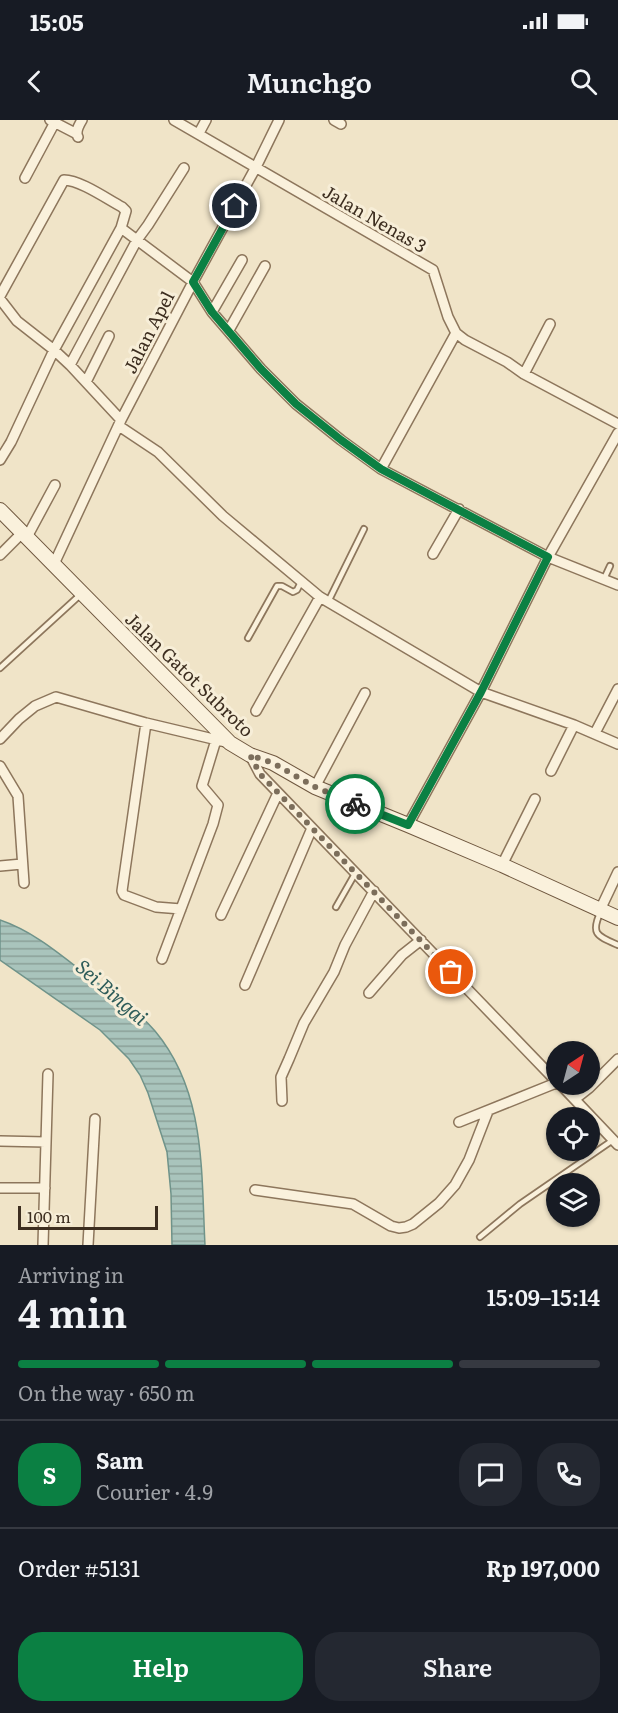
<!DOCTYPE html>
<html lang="en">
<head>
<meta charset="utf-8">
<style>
  :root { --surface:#171b24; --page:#242831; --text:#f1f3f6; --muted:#9ea1a6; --line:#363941; --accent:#0b8043 }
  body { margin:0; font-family:Literata,serif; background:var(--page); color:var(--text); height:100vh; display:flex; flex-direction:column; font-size:22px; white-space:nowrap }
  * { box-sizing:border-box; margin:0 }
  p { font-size:20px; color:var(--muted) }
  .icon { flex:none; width:33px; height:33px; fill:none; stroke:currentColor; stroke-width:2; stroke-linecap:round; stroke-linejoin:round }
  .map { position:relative; height:1125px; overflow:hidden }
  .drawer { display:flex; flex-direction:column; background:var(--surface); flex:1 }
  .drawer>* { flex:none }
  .needle { width:39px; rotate:36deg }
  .fabs { position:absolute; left:546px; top:921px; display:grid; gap:12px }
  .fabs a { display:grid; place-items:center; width:54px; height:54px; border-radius:50%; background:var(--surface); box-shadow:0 2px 4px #0004; font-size:30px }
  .scale { position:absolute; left:18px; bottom:15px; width:140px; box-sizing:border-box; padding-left:6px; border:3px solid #3d2e20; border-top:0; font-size:16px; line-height:21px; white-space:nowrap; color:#3d2e20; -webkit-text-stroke:4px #f7eed8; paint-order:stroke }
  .pin { position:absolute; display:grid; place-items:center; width:51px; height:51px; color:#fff; margin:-26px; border:3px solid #fff; border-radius:50%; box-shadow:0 2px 6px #0007 }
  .courier { position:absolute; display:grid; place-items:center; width:60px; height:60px; margin:-30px; border:4px solid #0b8043; border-radius:50%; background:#fff; color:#222; box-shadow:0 2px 8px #0007 }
  .summary em { font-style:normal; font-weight:600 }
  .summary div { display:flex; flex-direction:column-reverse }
  .summary { display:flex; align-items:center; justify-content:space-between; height:102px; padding:0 18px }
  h1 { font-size:39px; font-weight:600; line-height:45px }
  .bar { display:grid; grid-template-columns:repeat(4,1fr); gap:9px 6px; align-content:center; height:72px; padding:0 18px }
  .bar i { height:8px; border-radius:4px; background:var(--line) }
  .bar .selected { background:var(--accent) }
  .bar p { grid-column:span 4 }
  .line { display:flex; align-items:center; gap:15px; padding:0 18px; border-top:2px solid var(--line) }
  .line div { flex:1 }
  .round { display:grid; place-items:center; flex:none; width:63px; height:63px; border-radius:24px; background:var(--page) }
  .action { display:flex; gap:12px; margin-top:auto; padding:12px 18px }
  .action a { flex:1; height:69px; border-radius:24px; background:var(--accent); color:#fff; font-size:24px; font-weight:600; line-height:69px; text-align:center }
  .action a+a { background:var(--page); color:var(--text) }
  .status { display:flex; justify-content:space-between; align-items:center; height:42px; padding:0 30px; background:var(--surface); direction:ltr }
  .status svg { height:16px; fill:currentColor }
  header { display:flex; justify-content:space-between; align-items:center; height:78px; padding:0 18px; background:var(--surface); font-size:27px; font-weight:600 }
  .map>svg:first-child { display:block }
  .water { fill:url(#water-rules); stroke:#6f938a; stroke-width:1.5 }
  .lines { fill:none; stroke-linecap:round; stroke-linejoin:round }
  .service-casing { stroke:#8d765c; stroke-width:8 }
  .minor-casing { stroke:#8d765c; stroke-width:12 }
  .secondary-casing { stroke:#6f573f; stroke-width:16 }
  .service { stroke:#faf1dc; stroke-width:4.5 }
  .minor { stroke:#faf1dc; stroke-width:9 }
  .secondary { stroke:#faf1dc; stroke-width:14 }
  .done { stroke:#7c6e5b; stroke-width:6; stroke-dasharray:0 10.8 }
  .route { stroke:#0b8043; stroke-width:8 }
  .labels { text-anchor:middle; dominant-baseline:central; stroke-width:6; stroke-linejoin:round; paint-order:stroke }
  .street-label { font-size:18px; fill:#3d2e20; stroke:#f7eed8 }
  .water-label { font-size:20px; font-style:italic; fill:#2f5d5a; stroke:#f7eed8 }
</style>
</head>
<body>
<div class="status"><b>15:05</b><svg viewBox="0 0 49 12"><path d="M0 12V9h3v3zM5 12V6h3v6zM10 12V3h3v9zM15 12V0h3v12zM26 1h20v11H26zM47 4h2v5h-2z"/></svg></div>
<header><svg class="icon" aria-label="back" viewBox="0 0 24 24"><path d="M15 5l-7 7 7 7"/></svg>Munchgo<svg class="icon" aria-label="search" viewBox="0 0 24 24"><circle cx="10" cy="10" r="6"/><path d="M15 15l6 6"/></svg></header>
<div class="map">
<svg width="618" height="1125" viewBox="0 0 618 1125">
  <defs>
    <pattern id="water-rules" width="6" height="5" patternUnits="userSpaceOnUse" patternTransform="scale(1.5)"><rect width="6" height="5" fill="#a9c4bc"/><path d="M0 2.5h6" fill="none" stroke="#8ba098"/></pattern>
  </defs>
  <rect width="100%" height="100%" fill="#f0e4c8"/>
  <path class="water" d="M0,800C33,811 61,835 88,856C111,873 136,889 155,911C206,972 201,1051 205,1125H172L171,1074L167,1032L148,973L140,955L129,939L100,910L0,840Z"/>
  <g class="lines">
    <g class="service-casing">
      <path id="service" d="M604,459L610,446
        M328,482L364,409
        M248,518L277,466H282L293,472L297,470L301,462
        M0,548L80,475
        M336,787L356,752
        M601,791C590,814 597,816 618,825
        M480,1117L520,1084L613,1020"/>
    </g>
    <g class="minor-casing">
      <path id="minor" d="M50,0L77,14
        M174,0L433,150L448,197L456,213L465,220L507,242L524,254L618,304
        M334,0L341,4
        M199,13L206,0
        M78,17C75,12 79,5 82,0
        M25,58L55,2
        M121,108L193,162L212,192L261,249L296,284L341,320L381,349L548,437L618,465
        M0,176L64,60C80,60 107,79 122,87L126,91L121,108L54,230L11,322L0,340
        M0,179L17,201L54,230L70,245L121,300
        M212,192L242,140
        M229,210L265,146
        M70,245L137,120L148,105L184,48
        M524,254L550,204
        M86,262L109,216
        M119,306L158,332L223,396L320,477L481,572L574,605L618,624
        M381,349L456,213
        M27,417L55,365
        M433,434L459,389
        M0,435L22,413
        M54,444L121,300L193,162L256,47L279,0
        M256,591L320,477
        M146,603L122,771L124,775L156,787L181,789
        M595,613L618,569
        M0,619L19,599L35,586L56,577L146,603L230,623
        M250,635L260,654L556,961
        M0,646L18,676L24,763
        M551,651L574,605
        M315,667L365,573
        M408,705L481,572L548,437L618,313
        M502,745L535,679
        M0,746L22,744
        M600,790L618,752
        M221,795L278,673
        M162,839L213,704L218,685L202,666L216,620
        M245,865L312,708
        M369,873L402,835L421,820
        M560,964L618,1025
        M575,979L589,968L618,939
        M282,981L281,957L289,939L304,903L334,852L345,825L374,771
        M459,1002L556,963
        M0,1021L46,1022
        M0,1068H45
        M255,1070L353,1084L391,1106L399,1108L406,1107L413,1104L439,1083L455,1065L469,1040L488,991
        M43,1125L48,954
        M88,1125L95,999"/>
    </g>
    <g class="secondary-casing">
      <path id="secondary" d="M0,390L230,623L250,635L273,643L315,667L408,705L502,745L618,798"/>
    </g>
    <use href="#service" class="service"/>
    <use href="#minor" class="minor"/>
    <use href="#secondary" class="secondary"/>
  </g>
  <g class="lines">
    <path class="done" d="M355,684L315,667L273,643L250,635L260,654L451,852"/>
    <path class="route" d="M235,86L193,162L212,192L261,249L296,284L341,320L381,349L548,437L481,572L408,705L355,684"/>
  </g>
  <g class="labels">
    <g class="street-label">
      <text transform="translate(375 98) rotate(30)">Jalan Nenas 3</text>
      <text transform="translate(148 212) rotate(-63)">Jalan Apel</text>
      <text transform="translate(190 554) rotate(44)">Jalan Gatot Subroto</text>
    </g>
    <g class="water-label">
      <text transform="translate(113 871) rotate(41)">Sei Bingai</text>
    </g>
  </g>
</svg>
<div class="fabs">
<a><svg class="needle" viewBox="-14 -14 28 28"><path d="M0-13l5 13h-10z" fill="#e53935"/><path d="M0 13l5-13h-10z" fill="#9ea1a6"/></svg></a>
<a><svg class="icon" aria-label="locate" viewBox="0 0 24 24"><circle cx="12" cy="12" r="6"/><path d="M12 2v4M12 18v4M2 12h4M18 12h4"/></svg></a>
<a><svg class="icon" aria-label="layers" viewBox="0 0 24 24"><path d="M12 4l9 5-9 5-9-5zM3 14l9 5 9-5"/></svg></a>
</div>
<div class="scale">100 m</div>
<div class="pin" style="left:451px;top:852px;background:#ea580c"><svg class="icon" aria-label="bag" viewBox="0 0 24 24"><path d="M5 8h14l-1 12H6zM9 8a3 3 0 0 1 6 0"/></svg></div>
<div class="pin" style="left:235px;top:86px;background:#1f2937"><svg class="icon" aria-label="home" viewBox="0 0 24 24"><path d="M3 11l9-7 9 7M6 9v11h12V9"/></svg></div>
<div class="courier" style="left:355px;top:684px"><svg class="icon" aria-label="bike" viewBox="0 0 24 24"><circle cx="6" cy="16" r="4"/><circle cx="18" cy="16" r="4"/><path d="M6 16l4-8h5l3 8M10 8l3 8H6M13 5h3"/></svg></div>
</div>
<section class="drawer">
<div class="summary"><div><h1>4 min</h1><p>Arriving in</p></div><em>15:09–15:14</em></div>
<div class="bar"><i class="selected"></i><i class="selected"></i><i class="selected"></i><i></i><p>On the way · 650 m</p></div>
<div class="line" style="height:108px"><b class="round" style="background:var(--accent);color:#fff">S</b><div><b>Sam</b><p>Courier · 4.9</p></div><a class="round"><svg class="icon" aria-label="chat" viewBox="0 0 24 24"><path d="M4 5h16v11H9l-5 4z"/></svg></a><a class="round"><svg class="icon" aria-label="phone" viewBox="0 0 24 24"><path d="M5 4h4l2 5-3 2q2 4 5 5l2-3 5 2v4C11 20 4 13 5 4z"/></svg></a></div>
<div class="line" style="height:78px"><div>Order #5131</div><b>Rp 197,000</b></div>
<div class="action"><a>Help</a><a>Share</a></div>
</section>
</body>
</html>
